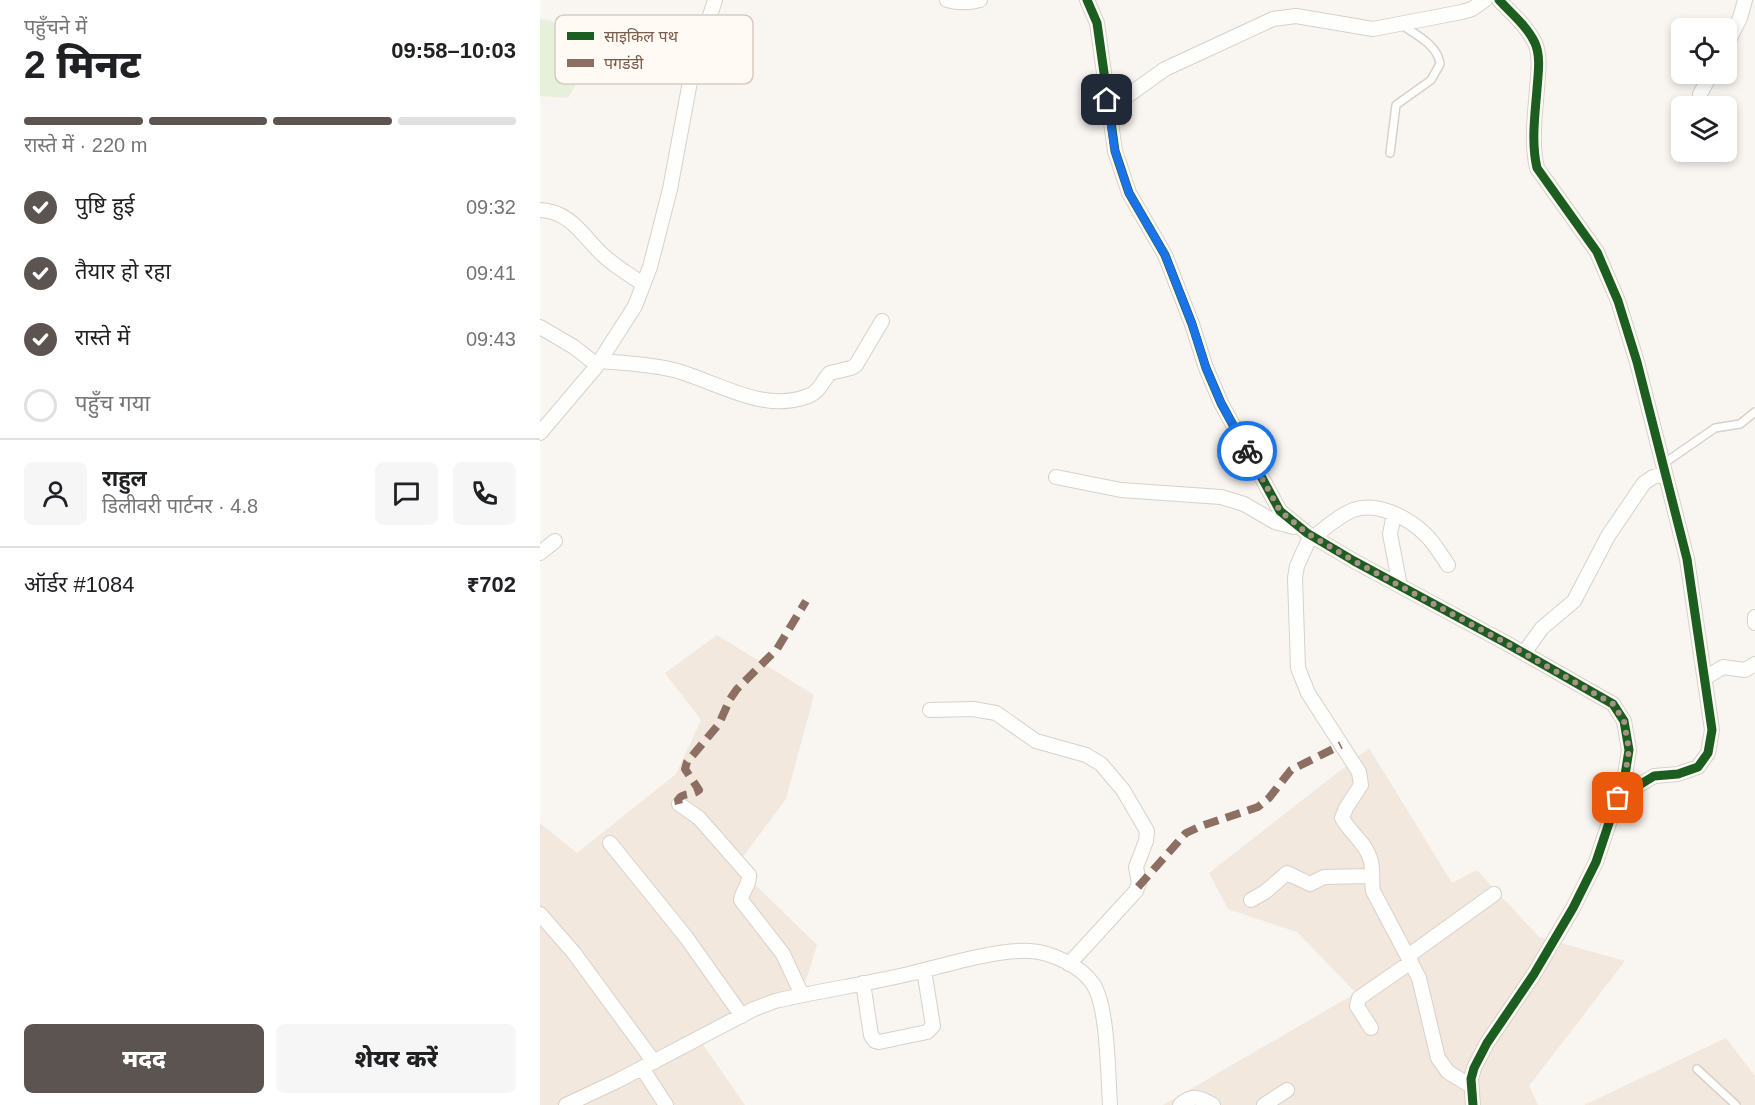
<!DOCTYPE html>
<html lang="hi">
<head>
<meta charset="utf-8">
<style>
  :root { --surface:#fff; --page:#f6f6f6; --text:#202124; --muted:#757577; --line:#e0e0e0; --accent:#5c5450 }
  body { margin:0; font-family:Helvetica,"Noto Sans Devanagari",sans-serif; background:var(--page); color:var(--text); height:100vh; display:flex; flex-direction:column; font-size:22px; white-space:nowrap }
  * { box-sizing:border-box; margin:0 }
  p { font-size:20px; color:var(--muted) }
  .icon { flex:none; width:33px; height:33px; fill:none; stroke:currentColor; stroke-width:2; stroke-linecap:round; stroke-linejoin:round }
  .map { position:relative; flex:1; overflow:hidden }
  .details { display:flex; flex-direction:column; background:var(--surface); width:540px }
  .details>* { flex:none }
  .controls { position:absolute; left:1131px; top:18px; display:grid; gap:12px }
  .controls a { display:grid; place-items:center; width:66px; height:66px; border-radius:9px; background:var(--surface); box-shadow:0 3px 9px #0003; font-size:30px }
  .pin { position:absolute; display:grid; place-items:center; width:51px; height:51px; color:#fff; margin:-26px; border-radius:12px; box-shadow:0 3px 9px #0006 }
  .courier { position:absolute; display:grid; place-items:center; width:60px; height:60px; margin:-30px; border:4px solid #1a73e8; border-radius:50%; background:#fff; color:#222; box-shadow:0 2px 8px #0007 }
  .overview em { font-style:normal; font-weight:800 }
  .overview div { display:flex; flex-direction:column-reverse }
  .overview { display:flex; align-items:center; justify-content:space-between; height:102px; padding:0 24px }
  h1 { font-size:39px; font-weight:800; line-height:45px }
  .bar { display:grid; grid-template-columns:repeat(4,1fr); gap:9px 6px; align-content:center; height:72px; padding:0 24px }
  .bar i { height:8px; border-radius:4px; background:var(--line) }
  .bar .current { background:var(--accent) }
  .bar p { grid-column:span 4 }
  .line { display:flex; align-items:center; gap:15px; padding:0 24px; border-top:2px solid var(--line) }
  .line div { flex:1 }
  .round { display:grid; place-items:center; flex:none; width:63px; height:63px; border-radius:9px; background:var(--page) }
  ol { padding:0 24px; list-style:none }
  li { display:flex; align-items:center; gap:18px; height:66px }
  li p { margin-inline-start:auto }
  li .icon { padding:6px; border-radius:50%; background:var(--accent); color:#fff; stroke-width:4 }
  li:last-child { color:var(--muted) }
  li i { width:33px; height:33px; border:3px solid var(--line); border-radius:50% }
  .button { display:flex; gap:12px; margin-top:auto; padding:12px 24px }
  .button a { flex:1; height:69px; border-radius:9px; background:var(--accent); color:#fff; font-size:24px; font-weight:800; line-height:69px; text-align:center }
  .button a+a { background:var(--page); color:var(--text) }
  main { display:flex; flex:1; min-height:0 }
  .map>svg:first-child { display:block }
  .residential { fill:#f2e8de }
  .green { fill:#e7f0db }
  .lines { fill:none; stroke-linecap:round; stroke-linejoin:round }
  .service-casing { stroke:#d7d1cb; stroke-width:10 }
  .minor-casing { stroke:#d7d1cb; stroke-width:16 }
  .service { stroke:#fefefd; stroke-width:7 }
  .minor { stroke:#fefefd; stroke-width:14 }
  .quiet { stroke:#8d6e63; stroke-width:8; stroke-dasharray:15 8; stroke-linecap:butt }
  .cycleway-casing { stroke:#fffaf3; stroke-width:13 }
  .cycleway { stroke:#1b5e20; stroke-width:9 }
  .done { stroke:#a69286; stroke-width:6; stroke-dasharray:0 10.8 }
  .route { stroke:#1a73e8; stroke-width:8 }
  .key { fill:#fffaf3; stroke:#d7cbc1; stroke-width:1.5 }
  .key-label { font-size:16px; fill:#7a5c4d }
</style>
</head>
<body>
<main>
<section class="details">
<div class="overview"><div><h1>2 मिनट</h1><p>पहुँचने में</p></div><em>09:58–10:03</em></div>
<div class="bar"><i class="current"></i><i class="current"></i><i class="current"></i><i></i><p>रास्ते में · 220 m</p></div>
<ol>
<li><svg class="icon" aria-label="check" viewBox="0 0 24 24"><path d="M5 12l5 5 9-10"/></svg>पुष्टि हुई<p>09:32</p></li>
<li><svg class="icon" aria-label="check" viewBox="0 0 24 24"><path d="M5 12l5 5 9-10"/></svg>तैयार हो रहा<p>09:41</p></li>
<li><svg class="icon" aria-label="check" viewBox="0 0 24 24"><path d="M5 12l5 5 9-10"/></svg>रास्ते में<p>09:43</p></li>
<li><i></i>पहुँच गया</li>
</ol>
<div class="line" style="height:108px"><a class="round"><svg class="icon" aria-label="person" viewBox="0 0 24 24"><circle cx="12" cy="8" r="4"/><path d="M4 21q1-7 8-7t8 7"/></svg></a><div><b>राहुल</b><p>डिलीवरी पार्टनर · 4.8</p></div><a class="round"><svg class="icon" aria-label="chat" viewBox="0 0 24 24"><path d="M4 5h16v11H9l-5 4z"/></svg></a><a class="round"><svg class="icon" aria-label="phone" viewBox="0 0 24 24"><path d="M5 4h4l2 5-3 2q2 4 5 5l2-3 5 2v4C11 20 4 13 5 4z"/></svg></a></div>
<div class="line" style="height:78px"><div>ऑर्डर #1084</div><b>₹702</b></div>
<div class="button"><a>मदद</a><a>शेयर करें</a></div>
</section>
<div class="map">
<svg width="1215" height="1105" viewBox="0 0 1215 1105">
  <rect width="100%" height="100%" fill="#f9f5f0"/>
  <path class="residential" d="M177,635L274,695L246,799L196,866L277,945L266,981L157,1036L205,1105H0V823L37,853L136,774L161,720L125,673Z
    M829,748L912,883L937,870L999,937L1085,961L989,1086L998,1105H623L816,993L757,932L688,909L669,873Z
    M1186,1038L1215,1076V1105H1044Z"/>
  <path class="green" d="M0,19L8,20L61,41L28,98L0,96Z"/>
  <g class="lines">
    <g class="service-casing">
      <path id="service" d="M850,153L856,105L891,80L900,64C898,45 876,35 862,25
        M1123,464L1175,428L1200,424L1215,412
        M1157,1069L1196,1105"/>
    </g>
    <g class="minor-casing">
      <path id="minor" d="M407,0C418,3 429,3 440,0
        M547,0L557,23L575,151L589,193L625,255L652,324L666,368L681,403L740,511L767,533L814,561L966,643L1073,704L1084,721L1089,750L1085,775L1056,862L1033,908L994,974L947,1043L934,1068L931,1079L933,1105
        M959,0C971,13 987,26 995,43C1001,57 998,74 997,89C995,115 991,142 997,168L1057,252L1078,301L1097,362L1147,559L1172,730L1168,753L1158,767L1138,774L1114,776L1078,798
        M1186,46L1200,18L1205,0
        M1160,94L1171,74
        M569,109L625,69L733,19L756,16L833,29L922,12L932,9L945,0
        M0,210C31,211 44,238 64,256C76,267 90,275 103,284
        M0,327L34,347L57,365
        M60,361C85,363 110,364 134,370C176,381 223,414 268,396C280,392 282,381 290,373L311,368L316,365L342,321
        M0,433L56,367L95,306L110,267L118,236L130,189L152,71L175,0
        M516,477L581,490L681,497L704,504L735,522L754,527
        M854,514L850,534L860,586
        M771,535L757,566L755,578L758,668L768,693L819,772L821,785L806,808L802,818C810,833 825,842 830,858C834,868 831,880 833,891L879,978L898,1058L908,1072L931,1086
        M774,537C786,527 799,516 813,510C837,501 869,518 886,535C895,544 901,555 908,565
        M0,553L15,541
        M1215,617V623
        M984,653L1002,628L1034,601L1068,536L1104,483L1113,477L1125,474
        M1165,678L1183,667L1205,670L1215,664
        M390,710L433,709L456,713L496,741L546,755L561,764L583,790L607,831L606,841L596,867L599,883L596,891L529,964
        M139,804L159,818L209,875C210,885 202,891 201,900L243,954L262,995
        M70,843L146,937L202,1016
        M711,900L725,892L747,873L770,884L784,877L831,876
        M0,914L34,953L114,1062
        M868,956L954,894
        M323,983L331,1035L335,1041L339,1042L387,1032L393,1026L384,970
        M831,1028L817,1006L819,998L871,962
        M102,1068L126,1105
        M26,1105L77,1081L214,1009L235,1001C279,991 325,984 369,974C403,966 456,949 490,951C511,952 541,966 553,984C568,1006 568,1076 570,1105
        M640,1105C652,1094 660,1097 673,1105
        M724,1105L747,1090"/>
    </g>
    <use href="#service" class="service"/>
    <use href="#minor" class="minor"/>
    <path class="quiet" d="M139,804L138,800C142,792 153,796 159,790L145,769L147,762L179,724L190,699L197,689L237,649L266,601
      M598,887L646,833L661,826L718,807L729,798L751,770L801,745"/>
    <g class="cycleway-casing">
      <path id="cycleway" d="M547,0L557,23L575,151L589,193L625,255L652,324L666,368L681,403L740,511L767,533L814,561L966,643L1073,704L1084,721L1089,750L1085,775L1056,862L1033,908L994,974L947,1043L934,1068L931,1079L933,1105
        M959,0C971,13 987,26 995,43C1001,57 998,74 997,89C995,115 991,142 997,168L1057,252L1078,301L1097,362L1147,559L1172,730L1168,753L1158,767L1138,774L1114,776L1078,798"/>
    </g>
    <use href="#cycleway" class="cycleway"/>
  </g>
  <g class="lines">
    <path class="done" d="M707,451L740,511L767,533L814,561L966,643L1073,704L1084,721L1089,750L1085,776L1078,798"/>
    <path class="route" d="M567,100L575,151L589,193L625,255L652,324L666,368L681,403L707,451"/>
  </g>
  <rect x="15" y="15" width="198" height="69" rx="9" class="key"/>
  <rect x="27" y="32" width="27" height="8" fill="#1b5e20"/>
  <rect x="27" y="59" width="27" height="8" fill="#8d6e63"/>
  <g class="key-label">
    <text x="64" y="42">साइकिल पथ</text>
    <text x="64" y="69">पगडंडी</text>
  </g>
</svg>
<div class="controls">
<a><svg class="icon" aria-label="locate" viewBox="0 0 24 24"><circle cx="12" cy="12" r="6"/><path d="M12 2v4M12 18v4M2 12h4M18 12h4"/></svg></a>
<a><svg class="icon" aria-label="layers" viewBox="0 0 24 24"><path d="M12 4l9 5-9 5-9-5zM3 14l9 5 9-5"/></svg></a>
</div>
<div class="pin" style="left:1078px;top:798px;background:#ea580c"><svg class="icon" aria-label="bag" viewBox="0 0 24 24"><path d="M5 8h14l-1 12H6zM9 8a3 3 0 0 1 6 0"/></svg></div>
<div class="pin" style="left:567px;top:100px;background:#1f2937"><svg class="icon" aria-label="home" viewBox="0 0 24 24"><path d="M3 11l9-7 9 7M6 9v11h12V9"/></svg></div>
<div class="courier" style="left:707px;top:451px"><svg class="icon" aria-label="bike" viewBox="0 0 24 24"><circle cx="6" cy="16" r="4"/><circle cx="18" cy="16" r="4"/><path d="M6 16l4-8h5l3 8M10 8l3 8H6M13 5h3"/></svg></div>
</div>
</main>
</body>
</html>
